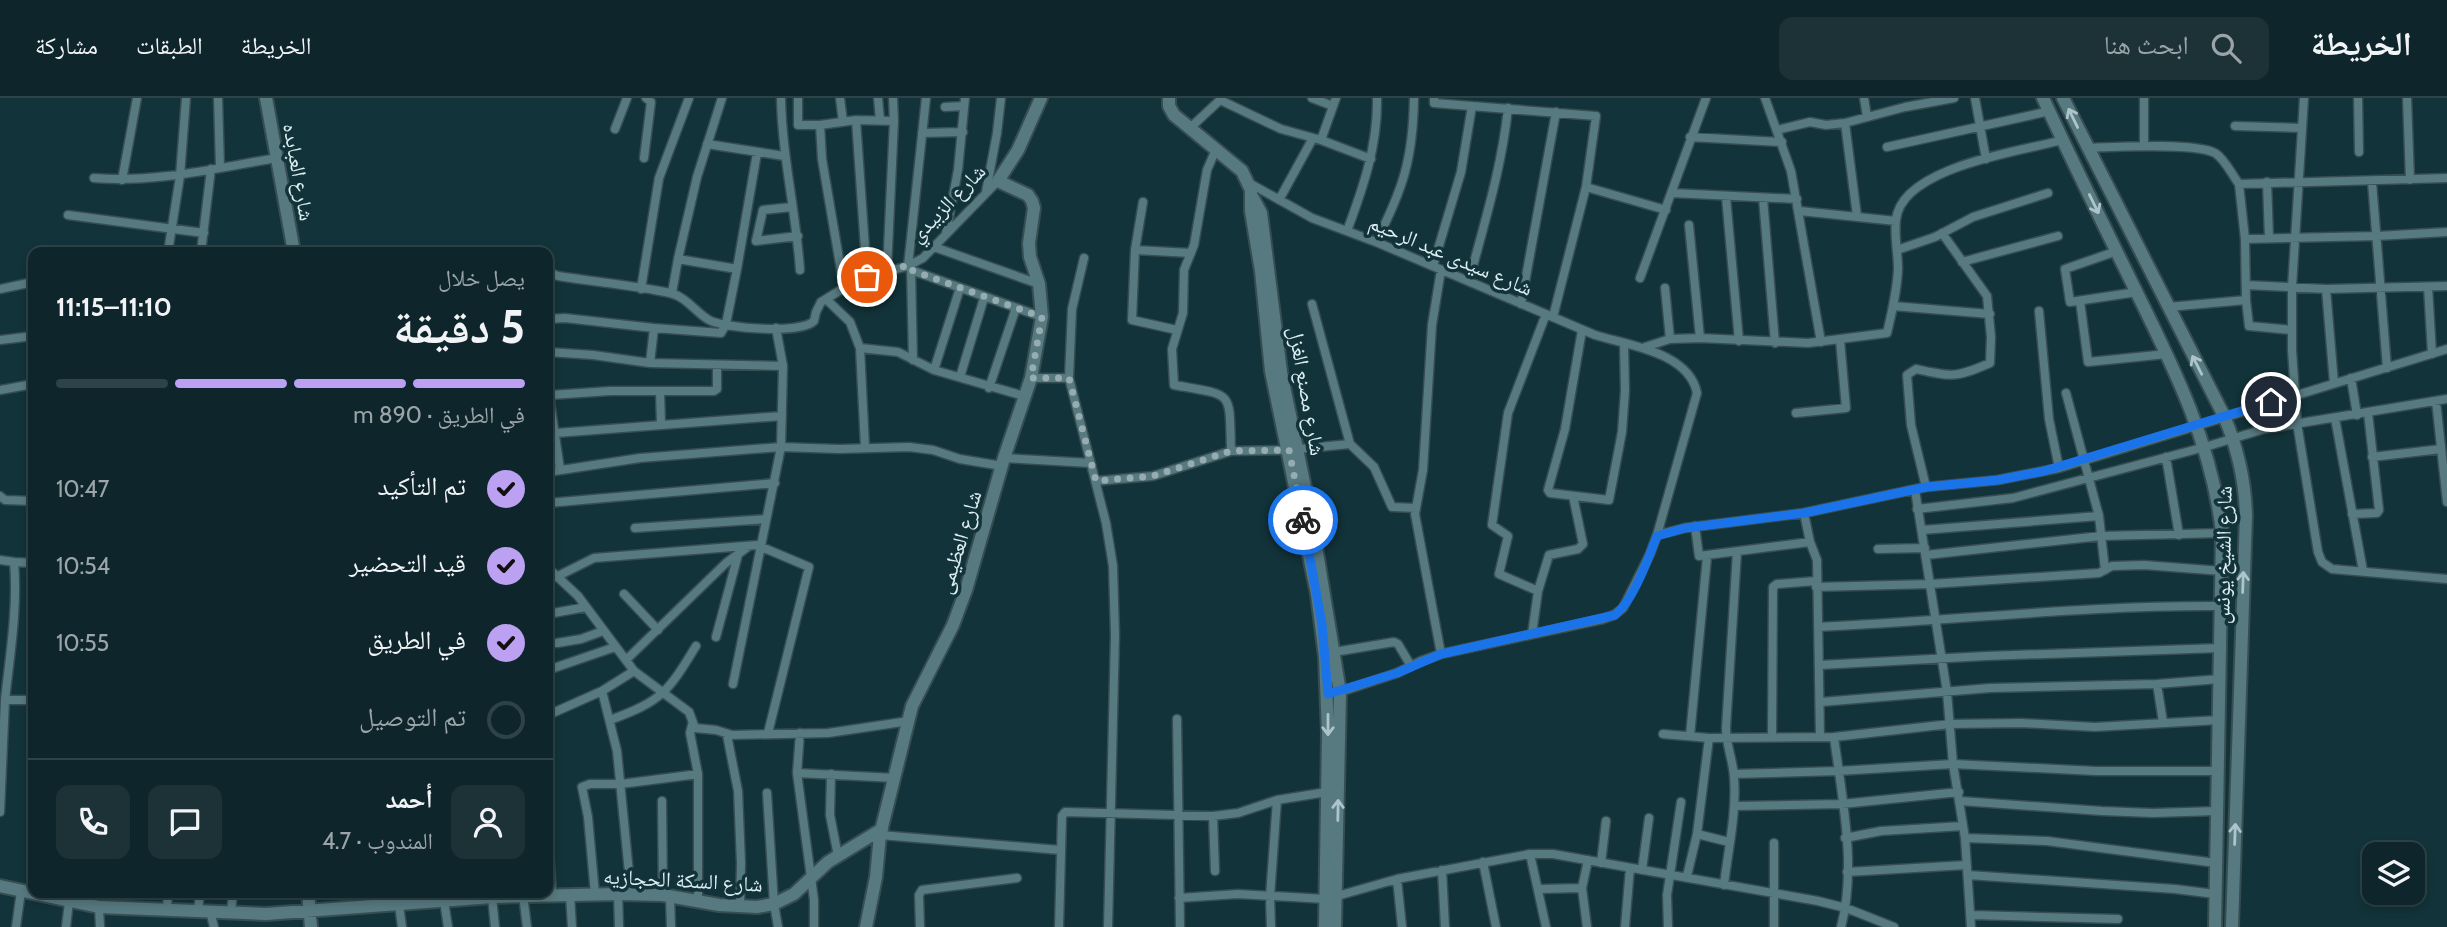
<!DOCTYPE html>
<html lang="ar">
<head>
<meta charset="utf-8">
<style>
  :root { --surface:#0e262b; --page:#1c3237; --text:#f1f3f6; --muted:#9ba5a9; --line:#2e4347; --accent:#bca0f2 }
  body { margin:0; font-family:Cabin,"Noto Naskh Arabic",sans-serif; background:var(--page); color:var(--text); direction:rtl; height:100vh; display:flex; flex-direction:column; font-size:26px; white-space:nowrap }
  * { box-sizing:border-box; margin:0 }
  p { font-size:23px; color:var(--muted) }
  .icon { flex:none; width:38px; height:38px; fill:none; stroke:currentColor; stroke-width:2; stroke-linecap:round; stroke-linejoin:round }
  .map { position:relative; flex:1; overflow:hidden; direction:ltr }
  .drawer { position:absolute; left:28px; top:149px; width:525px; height:651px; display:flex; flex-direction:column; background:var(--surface); border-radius:14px; box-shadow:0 4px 10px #0003,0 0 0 2px var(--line); direction:rtl }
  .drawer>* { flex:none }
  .fabs { position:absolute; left:2362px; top:744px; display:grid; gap:14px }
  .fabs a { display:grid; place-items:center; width:63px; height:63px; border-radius:14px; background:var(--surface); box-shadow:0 4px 10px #0003,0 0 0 2px var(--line); font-size:35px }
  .pin { position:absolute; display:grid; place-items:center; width:60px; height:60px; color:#fff; margin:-30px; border:4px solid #fff; border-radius:50%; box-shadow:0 2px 7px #0007 }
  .courier { position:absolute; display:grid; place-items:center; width:70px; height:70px; margin:-35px; border:5px solid #1a73e8; border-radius:50%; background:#fff; color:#222; box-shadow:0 2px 9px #0007 }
  .summary em { font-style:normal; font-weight:800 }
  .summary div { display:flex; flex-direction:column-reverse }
  .summary { display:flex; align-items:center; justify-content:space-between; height:119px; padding:0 28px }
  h1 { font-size:46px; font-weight:800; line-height:52px }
  .bar { display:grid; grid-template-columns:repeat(4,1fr); gap:10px 7px; align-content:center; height:84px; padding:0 28px }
  .bar i { height:9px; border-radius:5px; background:var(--line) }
  .bar .active { background:var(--accent) }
  .bar p { grid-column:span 4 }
  .line { display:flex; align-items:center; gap:18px; padding:0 28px; border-top:2px solid var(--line) }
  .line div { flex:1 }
  .round { display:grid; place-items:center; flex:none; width:74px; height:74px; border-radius:14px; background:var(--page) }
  ol { padding:0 28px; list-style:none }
  li { display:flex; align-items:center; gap:21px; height:77px }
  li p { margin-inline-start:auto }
  li .icon { padding:7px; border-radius:50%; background:var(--accent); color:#111; stroke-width:4 }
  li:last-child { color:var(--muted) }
  li i { width:38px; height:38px; border:4px solid var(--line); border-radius:50% }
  header { display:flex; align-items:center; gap:42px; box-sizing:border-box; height:98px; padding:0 35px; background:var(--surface); border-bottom:2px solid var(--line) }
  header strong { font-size:33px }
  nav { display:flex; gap:38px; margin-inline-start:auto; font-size:24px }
  .search { width:490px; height:63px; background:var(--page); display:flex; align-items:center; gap:18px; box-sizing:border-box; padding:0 24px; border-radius:14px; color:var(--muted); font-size:26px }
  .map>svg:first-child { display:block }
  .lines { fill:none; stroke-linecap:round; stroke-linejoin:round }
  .street-casing { stroke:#364d51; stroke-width:11 }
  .secondary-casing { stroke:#364d51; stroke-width:16 }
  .street { stroke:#577980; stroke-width:8 }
  .secondary { stroke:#577980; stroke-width:12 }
  .oneway { stroke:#adc5ca }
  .done { stroke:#95adb1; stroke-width:7; stroke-dasharray:0 12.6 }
  .route { stroke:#1a73e8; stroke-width:9 }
  .labels { text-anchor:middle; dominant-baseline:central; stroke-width:7; stroke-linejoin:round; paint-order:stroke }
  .street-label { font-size:21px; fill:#dceef2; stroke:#123339 }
</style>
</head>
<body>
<header>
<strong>الخريطة</strong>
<div class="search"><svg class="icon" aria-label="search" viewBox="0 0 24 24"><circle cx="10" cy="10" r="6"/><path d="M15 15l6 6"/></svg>ابحث هنا</div>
<nav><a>الخريطة</a><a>الطبقات</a><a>مشاركة</a></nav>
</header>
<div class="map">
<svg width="2447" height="829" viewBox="0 0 2447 829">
  <rect width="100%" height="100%" fill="#123339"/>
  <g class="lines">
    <g class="street-casing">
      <path id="street" d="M218,0L220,69
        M722,0L697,79L678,161L737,171
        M781,0C782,58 796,114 800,172
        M798,0V27H820
        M840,0L843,24
        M878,0L880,22
        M893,0L894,23
        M1312,0L1333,8
        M1434,0V5L1596,18L1586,89L1553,219
        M1765,0L1791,73L1821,244
        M1864,0L1867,19
        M1975,0L1986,61
        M2304,0L2292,189V252L2297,325L2318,454L2322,464L2332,471L2447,481
        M2358,0L2359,54
        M2407,0L2410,82
        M945,9L964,8
        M856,22L867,179
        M1845,25L1857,118
        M2235,28L2302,30
        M1190,30L1220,2L1281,31L1321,42L1371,61
        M615,31L627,0
        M1777,32L1810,24L1826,27L1845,25L1905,9L1954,0
        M922,35L963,34
        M1690,39L1782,44
        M1321,42L1336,0
        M707,46L784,58
        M2144,48V0
        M1887,49L2050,13
        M2087,50C2113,49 2194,44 2215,55C2225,61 2232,77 2239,86
        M1216,51L1207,72L1194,147L1184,172L1183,215L1172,251L1174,287C1235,298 1229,291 1231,353
        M644,60L651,4L646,0
        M94,80C157,85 216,70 277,60
        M122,82L137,0
        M2267,84L2269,140
        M2372,84L2387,270
        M1249,85L1312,120L1376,144L1595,237C1627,247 1689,254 1697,295L1657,437L1650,456L1623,510L1614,517L1603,521L1441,556L1421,563L1397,575L1340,594
        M1586,89L1666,112
        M986,94L997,35L1001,0
        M1672,95L1797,101
        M1726,99L1739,243
        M1763,100L1775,245
        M1279,102L1313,40
        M1143,104L1135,152L1132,222L1177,232
        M792,109L763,112L756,143L798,138
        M1800,113L1896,123
        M68,117L204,135
        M1689,127L1700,240L1808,245L1887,235C1892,214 1897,193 1898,171C1898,155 1894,138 1896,122C1901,69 2021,53 2063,42
        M1347,133C1363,90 1378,47 1377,0
        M946,135L958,72L965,0
        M2245,141L2377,138L2447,134
        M1376,144C1403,91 1413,61 1414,0
        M934,149L1039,186
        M1135,152L1191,155
        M1897,152L1935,139L1973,119L2048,95
        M2117,153L2065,171L2070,204L2137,194
        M168,154L180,78L186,0
        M201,154L211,71
        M1084,160L1072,211L1069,280L1106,425L1113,468L1115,537L1108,829
        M1962,164L2058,138
        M1433,168L1461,74L1472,8
        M911,172L1042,219
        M1441,172L1432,227L1423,372L1415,416L1441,556
        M548,174L558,178C595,184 633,187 670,195C687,199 695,214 709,222C726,231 801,236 814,223L816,214L821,204L844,190L867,179L908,168L923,160L998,83
        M1640,180L1706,0
        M1469,183C1484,126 1502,69 1508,10
        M2246,187L2326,191L2447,188
        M2428,189L2432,256
        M844,190L822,61L820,27L856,22L894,23L887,172
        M1665,190L1670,241
        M0,191L33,184
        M641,191L659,80L689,0
        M2326,191L2334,285
        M672,195L678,161
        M826,201L850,224L860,250
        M2246,202L2249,228L2292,232
        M2080,203L2088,264L2167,256
        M1312,206L1350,346L1374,369L1392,409L1416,410
        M1521,206L1556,14
        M1893,208L1990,216
        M2168,209L2246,202L2245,141L2239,86L2447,80
        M2039,213L2049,321L2059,370
        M548,221L565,220L654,230L721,235L726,226L737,171L757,55
        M1582,232L1565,331L1548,392L1550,395L1609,402L1622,334L1625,293L1624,246
        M0,242L33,238
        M1645,249L1670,241L1700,240
        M548,254L593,257L650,265L783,268
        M913,262L911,172L908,168L926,0
        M650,265L654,230
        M934,272L960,190
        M960,279L984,200
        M1031,280H1069
        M2351,280L2357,317
        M989,290L1016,210
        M0,292L33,286
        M660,294L661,326
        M2066,295L2099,418L2105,472
        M2436,303L2447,404
        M1796,315L1846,310L1840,242
        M2335,320L2363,473
        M556,335L782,318
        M865,349L860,250L898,254L934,272L1024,298
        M1298,351L1350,346
        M2166,359L2179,437
        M2372,359L2441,351
        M1004,360L1090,365
        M560,371L550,304L551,297L610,293H714L717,291V267
        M548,374L640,360L781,349L839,351L909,349L933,352L960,361L1002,368
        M1096,383L1153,378L1231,353L1289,352
        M1926,389L1911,327L1907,277L1916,271C1952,279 1956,280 1990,265L1991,239L1987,198L1942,135
        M1915,392L1947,594L1953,666L1965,740L1971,829
        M0,398L5,402L33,403
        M548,405L775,385
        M1917,411L2013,400L2205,349L2264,331L2447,301
        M1804,415L1810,444L1817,462L1820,639
        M2352,416L2377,415L2379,412L2368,315
        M1695,428L1699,458L1810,444
        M635,430L766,421
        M1922,432L2099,418
        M1657,437L1685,430L1804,415L1926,389L1998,382L2059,370L2447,251
        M1878,451L1925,450
        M1926,457L2101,438L2222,435
        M0,462L14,464C18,509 10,556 5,602H33
        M14,464L33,465
        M548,470L578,498L634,573L689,614L695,630L716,632L732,637L828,635L909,623
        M548,480L558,478L594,460L757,447L809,469L768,635
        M1816,489L1931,486L2099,475L2112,468L2144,467L2222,473
        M1538,493L1499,476L1508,438L1492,427L1508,315L1546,216
        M624,496L658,532
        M548,516L586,509
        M1818,529C1952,523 2087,507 2221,508
        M1532,536L1538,493L1549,457L1578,451L1583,446L1573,398
        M716,539L738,457
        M557,545L581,541L603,533
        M1334,554L1394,544L1398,546L1411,568
        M626,562L726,465L749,448
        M1820,567L1986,558L2220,550
        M548,572L615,549
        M733,586L781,349L783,268L776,230
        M2157,586L2163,624
        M602,593L617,653L631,795
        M1821,604L1990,590L2157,586L2220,581
        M548,617L602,593L634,573
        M1177,621L1180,829
        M610,622C662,603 668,594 696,548
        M692,627L690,635L698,676V805
        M800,635L797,675L814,802V829
        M1663,636L1709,640L1834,639L1950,626L2022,625L2095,629L2219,622
        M727,637L738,693L741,765L740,809
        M1690,638L1707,459
        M1772,639L1773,489L1777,486L1816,483
        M1834,639C1842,700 1857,769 1841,829
        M797,675L895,680
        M831,676L830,717L838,758
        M1734,676L1838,673L1953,666L2096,673H2218
        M767,695L774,806L778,829
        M662,703L663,797
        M1961,703L2102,713L2153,715L2217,713
        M1735,708L1842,706L1959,694
        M0,714L5,602
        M1213,718L1215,773
        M1697,736L1729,744
        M880,737L1060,752
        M548,740L552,797
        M1845,740L1881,733L1963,728
        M1965,740L2047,743L2216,765
        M1530,756L1546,829
        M1483,764L1496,829
        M1601,765L1606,723
        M1442,772L1445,829
        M1642,772L1649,720
        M1847,774L1966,767
        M1968,777L2175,791L2215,796
        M1687,778L1697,736L1709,640
        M1397,781L1530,756H1553L1818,803L1846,810L1894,829
        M1724,787C1728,752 1737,714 1734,679C1733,662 1726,647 1726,630L1737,454
        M1539,791L1582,790
        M595,796L588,719L582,689L590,686H621L698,676
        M618,796L619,829
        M523,797L527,829
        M570,797L572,829
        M1337,798L1397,781L1402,829
        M492,799L495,829
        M670,799L671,829
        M1179,800L1238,796L1326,801
        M444,803L448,829
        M399,807L402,829
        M99,809L100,829
        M167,811L168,794
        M198,813L200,794
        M210,813L214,829
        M231,814L233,794
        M1972,817L2118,821
        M16,829L21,793
        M66,829L69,804
        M920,829L919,797L922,792L1017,780
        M1059,829L1062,718L1065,714L1213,718L1238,715L1277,702L1327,694
        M1271,829L1270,799L1277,702
        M1587,829L1582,790L1588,762
        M1625,829L1630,770
        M1668,829L1667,797L1681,704
        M1774,829V745"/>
    </g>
    <g class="secondary-casing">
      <path id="secondary" d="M266,0L294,154
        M1169,0V8L1174,17L1242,73L1251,92V113L1261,173L1271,273L1317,496L1325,559L1328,636L1325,829
        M2043,0C2072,63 2103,126 2134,189C2173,268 2212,345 2222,435L2215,829
        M2063,0L2224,318C2238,351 2245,381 2246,417L2232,829
        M1253,100L1261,115L1281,274L1311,418L1340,594L1335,829
        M0,788L99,809L266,816L492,799L618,796L663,797L719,807L757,809L774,806L794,796L828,764L882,731
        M308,794L311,829
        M866,829L876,779L880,737L912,608L953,527L966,492L1004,360L1031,280L1042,219L1039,186L1030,159L1029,145L1034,110L1032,103L1028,97L998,83L1018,52L1041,0"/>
    </g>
    <use href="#street" class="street"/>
    <use href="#secondary" class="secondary"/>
  </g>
  <defs><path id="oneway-shaft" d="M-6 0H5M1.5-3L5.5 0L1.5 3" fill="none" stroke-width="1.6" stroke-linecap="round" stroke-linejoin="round" transform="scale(1.75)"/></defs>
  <g class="oneway">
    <use href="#oneway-shaft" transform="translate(2073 20) rotate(-116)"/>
    <use href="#oneway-shaft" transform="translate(2094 106) rotate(64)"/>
    <use href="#oneway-shaft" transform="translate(2197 267) rotate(-117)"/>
    <use href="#oneway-shaft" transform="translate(2243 484) rotate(-88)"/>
    <use href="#oneway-shaft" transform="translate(1328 627) rotate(90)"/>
    <use href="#oneway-shaft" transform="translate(1338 712) rotate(-89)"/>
    <use href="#oneway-shaft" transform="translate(2235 736) rotate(-88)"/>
  </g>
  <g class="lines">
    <path class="done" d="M867,179L908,167L911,172L1042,219L1031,280H1069L1096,383L1153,378L1231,353L1289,352L1303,422"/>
    <path class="route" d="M1303,422L1322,526L1328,596L1397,575L1441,556L1615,517C1634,502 1648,460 1657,438L1685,430L1804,415L1926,389L1998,382L2044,373L2271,304"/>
  </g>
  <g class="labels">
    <g class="street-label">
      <text transform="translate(299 74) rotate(80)">شارع العبابده</text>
      <text transform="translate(947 105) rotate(-46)">شارع الزبيدي</text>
      <text transform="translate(1451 157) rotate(23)">شارع سيدى عبد الرحيم</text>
      <text transform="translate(1307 293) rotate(80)">شارع مصنع الغزل</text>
      <text transform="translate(959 444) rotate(-73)">شارع العظيمى</text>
      <text transform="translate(2223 457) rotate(-89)">شارع الشيخ يونس</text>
      <text transform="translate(683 782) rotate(3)">شارع السكة الحجازيه</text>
    </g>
  </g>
</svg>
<div class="fabs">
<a><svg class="icon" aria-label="layers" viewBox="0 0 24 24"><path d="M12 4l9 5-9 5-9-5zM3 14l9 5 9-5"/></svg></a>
</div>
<div class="pin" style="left:867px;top:179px;background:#ea580c"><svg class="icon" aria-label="bag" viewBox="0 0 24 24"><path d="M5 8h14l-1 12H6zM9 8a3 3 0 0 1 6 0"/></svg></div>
<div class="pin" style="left:2271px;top:304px;background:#1f2937"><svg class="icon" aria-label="home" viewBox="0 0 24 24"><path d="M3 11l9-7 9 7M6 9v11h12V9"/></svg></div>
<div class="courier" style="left:1303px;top:422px"><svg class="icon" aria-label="bike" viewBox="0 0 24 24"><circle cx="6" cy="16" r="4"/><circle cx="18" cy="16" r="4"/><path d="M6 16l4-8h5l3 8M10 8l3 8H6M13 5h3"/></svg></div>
<section class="drawer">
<div class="summary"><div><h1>5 دقيقة</h1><p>يصل خلال</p></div><em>11:10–11:15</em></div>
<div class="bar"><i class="active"></i><i class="active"></i><i class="active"></i><i></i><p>في الطريق · 890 m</p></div>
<ol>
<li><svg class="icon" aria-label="check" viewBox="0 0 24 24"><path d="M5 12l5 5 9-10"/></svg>تم التأكيد<p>10:47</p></li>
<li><svg class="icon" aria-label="check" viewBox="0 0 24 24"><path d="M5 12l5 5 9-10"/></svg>قيد التحضير<p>10:54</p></li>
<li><svg class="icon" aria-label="check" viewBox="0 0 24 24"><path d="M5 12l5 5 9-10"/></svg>في الطريق<p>10:55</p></li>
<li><i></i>تم التوصيل</li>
</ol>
<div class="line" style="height:126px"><a class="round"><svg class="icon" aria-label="person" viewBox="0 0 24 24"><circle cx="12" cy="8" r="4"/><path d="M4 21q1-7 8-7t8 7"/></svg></a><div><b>أحمد</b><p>المندوب · 4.7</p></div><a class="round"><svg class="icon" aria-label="chat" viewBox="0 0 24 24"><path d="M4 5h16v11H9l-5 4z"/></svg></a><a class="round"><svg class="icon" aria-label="phone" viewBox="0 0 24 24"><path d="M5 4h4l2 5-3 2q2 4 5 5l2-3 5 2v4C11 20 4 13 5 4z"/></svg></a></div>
</section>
</div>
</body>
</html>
